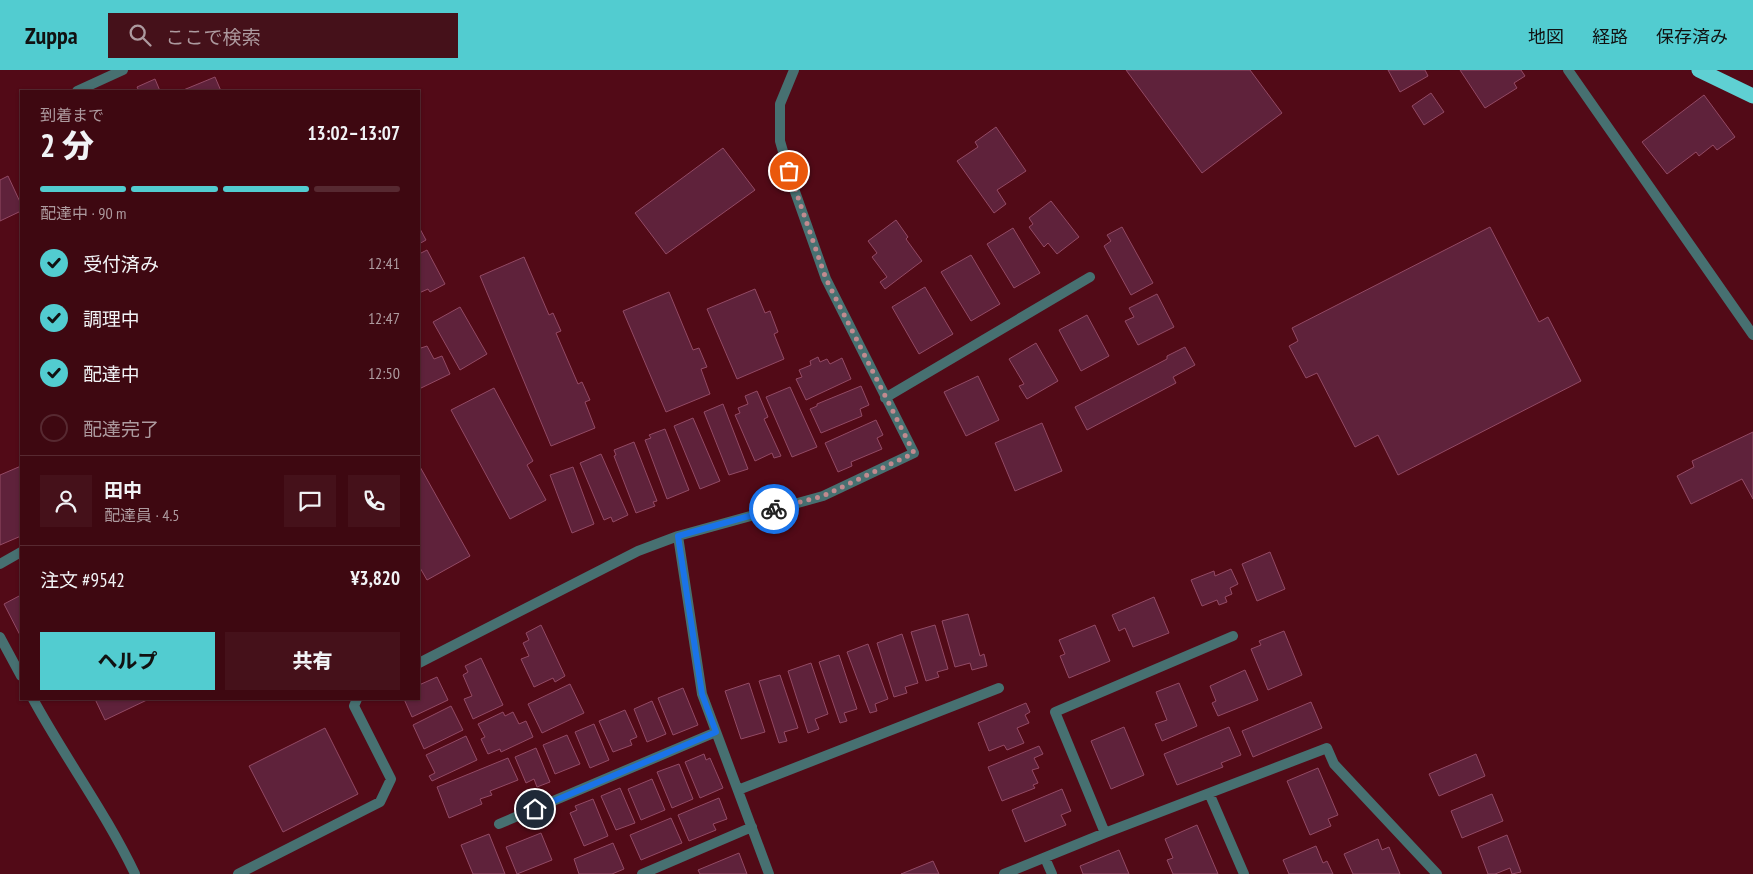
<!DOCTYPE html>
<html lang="ja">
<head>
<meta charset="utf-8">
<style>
  :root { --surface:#3e0811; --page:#45111a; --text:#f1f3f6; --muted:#ad9a9f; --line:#572931; --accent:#52ccd0 }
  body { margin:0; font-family:"PT Sans Narrow","Noto Sans JP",sans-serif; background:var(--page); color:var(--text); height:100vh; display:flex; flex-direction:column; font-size:19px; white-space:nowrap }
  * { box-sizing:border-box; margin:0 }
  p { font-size:16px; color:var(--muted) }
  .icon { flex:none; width:28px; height:28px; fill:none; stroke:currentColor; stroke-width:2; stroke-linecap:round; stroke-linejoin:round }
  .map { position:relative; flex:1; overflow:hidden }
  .panel { position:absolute; left:20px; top:20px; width:400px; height:610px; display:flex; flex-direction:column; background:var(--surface); border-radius:0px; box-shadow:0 1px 4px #0004,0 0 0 1px var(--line) }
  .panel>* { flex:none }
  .pin { position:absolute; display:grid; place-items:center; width:42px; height:42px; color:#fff; margin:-21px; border:2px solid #fff; border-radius:50%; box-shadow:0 1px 5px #0007 }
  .courier { position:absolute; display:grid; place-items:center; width:50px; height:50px; margin:-25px; border:4px solid #1a73e8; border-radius:50%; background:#fff; color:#222; box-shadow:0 1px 6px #0007 }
  .head em { font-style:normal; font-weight:800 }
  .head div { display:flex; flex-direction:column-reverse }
  .head { display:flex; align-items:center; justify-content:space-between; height:85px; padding:0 20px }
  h1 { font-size:32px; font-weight:800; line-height:38px }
  .bar { display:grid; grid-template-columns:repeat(4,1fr); gap:8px 5px; align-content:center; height:60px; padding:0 20px }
  .bar i { height:6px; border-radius:4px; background:var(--line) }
  .bar .active { background:var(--accent) }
  .bar p { grid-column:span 4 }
  .line { display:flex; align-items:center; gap:12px; padding:0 20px; border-top:1px solid var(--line) }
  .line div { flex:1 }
  .round { display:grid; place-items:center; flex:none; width:52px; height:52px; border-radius:0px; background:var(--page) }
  ol { padding:0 20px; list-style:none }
  li { display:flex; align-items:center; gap:15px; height:55px }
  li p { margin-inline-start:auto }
  li .icon { padding:5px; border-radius:50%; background:var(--accent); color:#111; stroke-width:4 }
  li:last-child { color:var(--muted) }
  li i { width:28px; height:28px; border:2px solid var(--line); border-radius:50% }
  .primary-button { display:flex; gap:10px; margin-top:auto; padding:10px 20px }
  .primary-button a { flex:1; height:58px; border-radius:0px; background:var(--accent); color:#111; font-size:20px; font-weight:800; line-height:58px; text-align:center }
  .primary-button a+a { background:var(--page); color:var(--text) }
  header { display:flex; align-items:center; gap:30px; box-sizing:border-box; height:70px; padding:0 25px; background:var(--accent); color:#111 }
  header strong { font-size:24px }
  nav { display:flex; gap:28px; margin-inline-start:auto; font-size:18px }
  .search { width:350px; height:45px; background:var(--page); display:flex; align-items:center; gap:12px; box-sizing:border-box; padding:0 18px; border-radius:0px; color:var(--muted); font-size:19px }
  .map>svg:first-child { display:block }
  .building { fill:#5f223b; stroke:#934a65 }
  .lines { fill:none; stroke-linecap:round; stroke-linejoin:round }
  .street { stroke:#477071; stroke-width:10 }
  .highway { stroke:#5fd0d3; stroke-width:15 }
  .done { stroke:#c18a8f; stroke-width:5; stroke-dasharray:0 9 }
  .route { stroke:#1a73e8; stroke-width:6 }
</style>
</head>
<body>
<header>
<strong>Zuppa</strong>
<div class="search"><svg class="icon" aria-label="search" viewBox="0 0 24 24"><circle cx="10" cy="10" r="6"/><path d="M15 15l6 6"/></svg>ここで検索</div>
<nav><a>地図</a><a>経路</a><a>保存済み</a></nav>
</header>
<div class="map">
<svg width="1753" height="804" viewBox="0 0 1753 804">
  <rect width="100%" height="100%" fill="#520a17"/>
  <path class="building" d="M1126,0H1250L1282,43L1202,103Z
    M1388,0H1425L1428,6L1400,22Z
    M1460,0H1521L1525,6L1514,13L1517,18L1485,38Z
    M215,7L221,21H181Z
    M155,9L160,21H139L137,17Z
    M1431,23L1444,42L1424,55L1412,36Z
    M1704,25L1735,67L1717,80L1713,75L1699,86L1696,82L1667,104L1642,72Z
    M996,57L1026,101L997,120L1006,134L994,143L957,91L978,77L975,72Z
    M723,78L755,120L666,184L635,143Z
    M8,106L21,134V141L0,151V110Z
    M1051,131L1079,167L1057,184L1048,173L1044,177L1029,157L1033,154L1029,148Z
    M896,150L908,167L906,169L922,191L885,219L880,212L887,207L872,187L877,183L868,171Z
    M419,157L426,170L419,174Z
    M1122,157L1153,213L1131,225L1104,176L1111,171L1107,165Z
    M1490,157L1539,252L1548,247L1581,311L1398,405L1378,365L1355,377L1317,303L1306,308L1289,276L1298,271L1292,258Z
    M1013,158L1040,203L1014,218L987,174Z
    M427,180L445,214L430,222L428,219L419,223V184Z
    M971,185L1000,234L971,251L941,202Z
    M524,187L549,245L553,243L561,261L556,263L578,314L582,312L590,330L585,332L595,358L551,376L480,206Z
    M925,217L953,264L919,284L892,237Z
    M755,219L765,243L770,241L778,262L774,264L784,289L737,309L707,239Z
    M669,222L693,280L699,278L707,297L701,299L710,324L666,342L623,241Z
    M1157,224L1174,257L1138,275L1125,251L1134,247L1129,238Z
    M460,237L487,284L460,300L433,252Z
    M1087,245L1109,286L1081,301L1059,260Z
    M419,273L421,278L427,276L434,289L442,286L450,304L419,319Z
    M1036,273L1058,311L1027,329L1019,316L1024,314L1009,289Z
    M1185,277L1195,295L1173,307L1176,313L1087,360L1075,337L1167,289V286Z
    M818,287L820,292L827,289L830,294L842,288L851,309L806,330L796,309L802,307L799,300L811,295L810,291Z
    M978,306L999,350L966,366L944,322Z
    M861,316L869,335L860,339L862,346L821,363L810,339L817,336V334Z
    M790,317L817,377L792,387L766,327Z
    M494,318L533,391L527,395L546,430L510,449L451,340Z
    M757,321L768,347L764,349L781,386L774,388L772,383L755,391L735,345L740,343L738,338L748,334L745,326Z
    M723,334L748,399L729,405L704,342Z
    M693,348L720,411L700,419L674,356Z
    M876,350L883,365L877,368L882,379L851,392L852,396L838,402L825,373Z
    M1042,353L1062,401L1015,421L995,373Z
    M665,359L689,420L667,429L645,370L651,368L649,365Z
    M1753,362V429L1742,409L1691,434L1677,406L1694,397L1692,391Z
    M634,372L657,431L653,432L655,436L636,443L614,386L616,385L614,380Z
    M601,384L628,445L613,452L611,447L604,450L580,393Z
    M419,395L470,486L427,510L419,496Z
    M21,396V466L0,475V405Z
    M573,397L594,454L572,463L550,405Z
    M1270,482L1285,519L1257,531L1242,494Z
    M1231,499L1238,514L1230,518L1232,524L1225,527L1227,532L1219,535L1217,530L1202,536L1191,510L1214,501L1215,506Z
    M21,525V567L4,534Z
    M1154,527L1169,563L1133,577L1125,558L1119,561L1112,545Z
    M968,544L980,586L984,584L987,596L972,600L970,593L955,597L942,551Z
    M541,555L565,606L555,612L553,608L534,617L521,589L529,586L523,573L529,570L526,563Z
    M935,555L948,599L937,602L939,607L926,611L911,562Z
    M1095,555L1110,591L1069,608L1060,586L1065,584L1059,570Z
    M1284,561L1302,605L1268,620L1251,579L1261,575L1259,571Z
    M902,564L918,613L905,617L907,623L894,627L877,573Z
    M868,574L888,629L875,634L877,641L870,643L847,582Z
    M839,585L857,639L844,643L847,651L840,653L819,592Z
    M481,588L503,635L473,649L464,629L472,626L463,605L468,602L465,596Z
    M811,593L828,644L815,649L819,659L808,663L788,601Z
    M1245,600L1258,630L1218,646L1212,633L1216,631L1210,616Z
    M780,605L798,658L784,662L787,671L779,673L759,611Z
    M437,607L448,630L412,647L404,629H419V615Z
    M749,613L765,662L741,669L725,621Z
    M1179,613L1197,656L1162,671L1155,654L1167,650L1156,622Z
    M570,614L584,643L542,663L528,634Z
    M683,618L698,655L673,665L658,628Z
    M95,629H149L105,650Z
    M652,631L666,664L647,672L634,639Z
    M1311,632L1322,658L1253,687L1242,661Z
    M1026,633L1030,642L1025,645L1029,653L1017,658L1024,673L1007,680L1004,675L989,681L978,653Z
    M451,636L463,660L424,679L413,655Z
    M625,640L637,667L630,670L632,675L613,682L599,651Z
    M503,642L505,646L513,642L519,654L526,651L533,667L501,682L500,679L488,684L481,669L485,667L478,654Z
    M594,654L609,690L590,698L575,662Z
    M1124,657L1144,705L1111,719L1091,671Z
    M1229,657L1241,685L1221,693L1223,697L1177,715L1164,684Z
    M325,658L358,724L283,762L249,696Z
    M567,665L580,694L555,704L543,675Z
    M466,666L477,690L432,711L429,706L435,703L426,685Z
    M1039,676L1043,684L1034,688L1039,698L1032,700L1038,713L1033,715L1035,718L1002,731L988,697Z
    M536,678L550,712L537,717L534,709L526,713L515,687Z
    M704,684L706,690L710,688L723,718L700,728L685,692Z
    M1476,684L1485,706L1439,726L1429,704Z
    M508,688L518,710L490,721L492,725L480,729L482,734L449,748L437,717Z
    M679,694L693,729L672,738L657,702Z
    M1318,698L1338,745L1328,749L1331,756L1310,765L1287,711Z
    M652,709L665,740L641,750L628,719Z
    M620,718L635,753L616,760L601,726Z
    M1062,719L1071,741L1061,745L1066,755L1025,772L1012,740Z
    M1492,724L1503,751L1462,768L1451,741Z
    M719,728L727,749L713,754L716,760L689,771L678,745Z
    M593,729L608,766L584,776L570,743L577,740L575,736Z
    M671,748L682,773L641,790L630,765Z
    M1197,755L1218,804H1173L1167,790L1173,788L1165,769Z
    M541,763L552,790L517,804L506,777Z
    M489,764L505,804H473L461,775Z
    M1507,765L1521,802L1512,804L1510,798L1495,804H1488L1478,777Z
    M1378,769L1382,780L1389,777L1400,804H1353L1344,784Z
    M613,773L624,799L612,804H579L574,789Z
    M1316,776L1323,793L1327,791L1333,804H1289L1283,790Z
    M1119,780L1129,804H1083L1080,796Z
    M739,783L747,804H700L698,800Z
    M933,791L939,804H901Z"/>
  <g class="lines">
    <path class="street" d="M1568,0L1753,265
      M77,21L123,0
      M885,328L1090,207
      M678,466L702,624L769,804
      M0,494L21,482
      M0,567L21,606
      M419,593L638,481L678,466L823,426L914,383L826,209L793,116L780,71V34L794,0
      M33,629C65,688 106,743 135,804
      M738,720L999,618
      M1209,723L1244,804
      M499,754L716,662
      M1105,763L1055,642L1233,566
      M1045,788L1052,804
      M238,804L380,732L391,709L354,636L357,629
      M642,804L752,757
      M1004,804L1105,763L1327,678L1334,694L1437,804"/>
    <path class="highway" d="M1699,0L1753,26"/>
  </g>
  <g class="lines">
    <path class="done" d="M774,439L823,426L914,383L826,209L789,101"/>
    <path class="route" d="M535,739L716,662L702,624L678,466L774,439"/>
  </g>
</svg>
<div class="pin" style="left:789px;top:101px;background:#ea580c"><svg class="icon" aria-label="bag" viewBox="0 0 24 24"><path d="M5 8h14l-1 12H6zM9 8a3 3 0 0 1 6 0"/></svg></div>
<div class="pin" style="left:535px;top:739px;background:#1f2937"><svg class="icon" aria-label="home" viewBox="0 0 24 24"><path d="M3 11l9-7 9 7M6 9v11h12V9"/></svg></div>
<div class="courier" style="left:774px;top:439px"><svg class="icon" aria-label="bike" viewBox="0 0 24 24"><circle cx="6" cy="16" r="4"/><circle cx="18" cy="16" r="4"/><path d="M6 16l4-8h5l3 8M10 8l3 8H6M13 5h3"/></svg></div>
<section class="panel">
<div class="head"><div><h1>2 分</h1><p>到着まで</p></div><em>13:02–13:07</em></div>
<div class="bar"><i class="active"></i><i class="active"></i><i class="active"></i><i></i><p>配達中 · 90 m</p></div>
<ol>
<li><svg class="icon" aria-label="check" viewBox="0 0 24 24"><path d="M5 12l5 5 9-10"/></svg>受付済み<p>12:41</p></li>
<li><svg class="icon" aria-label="check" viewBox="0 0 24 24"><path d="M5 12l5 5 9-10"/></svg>調理中<p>12:47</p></li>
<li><svg class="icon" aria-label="check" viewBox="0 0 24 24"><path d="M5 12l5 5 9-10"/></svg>配達中<p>12:50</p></li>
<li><i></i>配達完了</li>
</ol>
<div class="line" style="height:90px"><a class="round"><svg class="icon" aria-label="person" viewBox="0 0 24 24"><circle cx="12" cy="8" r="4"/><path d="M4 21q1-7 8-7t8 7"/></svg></a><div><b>田中</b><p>配達員 · 4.5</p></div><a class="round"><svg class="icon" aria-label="chat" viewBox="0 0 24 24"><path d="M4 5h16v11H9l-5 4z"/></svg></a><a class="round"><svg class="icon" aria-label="phone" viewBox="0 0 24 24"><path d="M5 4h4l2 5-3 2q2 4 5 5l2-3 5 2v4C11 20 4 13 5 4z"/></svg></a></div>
<div class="line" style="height:65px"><div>注文 #9542</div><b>¥3,820</b></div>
<div class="primary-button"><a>ヘルプ</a><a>共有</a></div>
</section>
</div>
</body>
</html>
